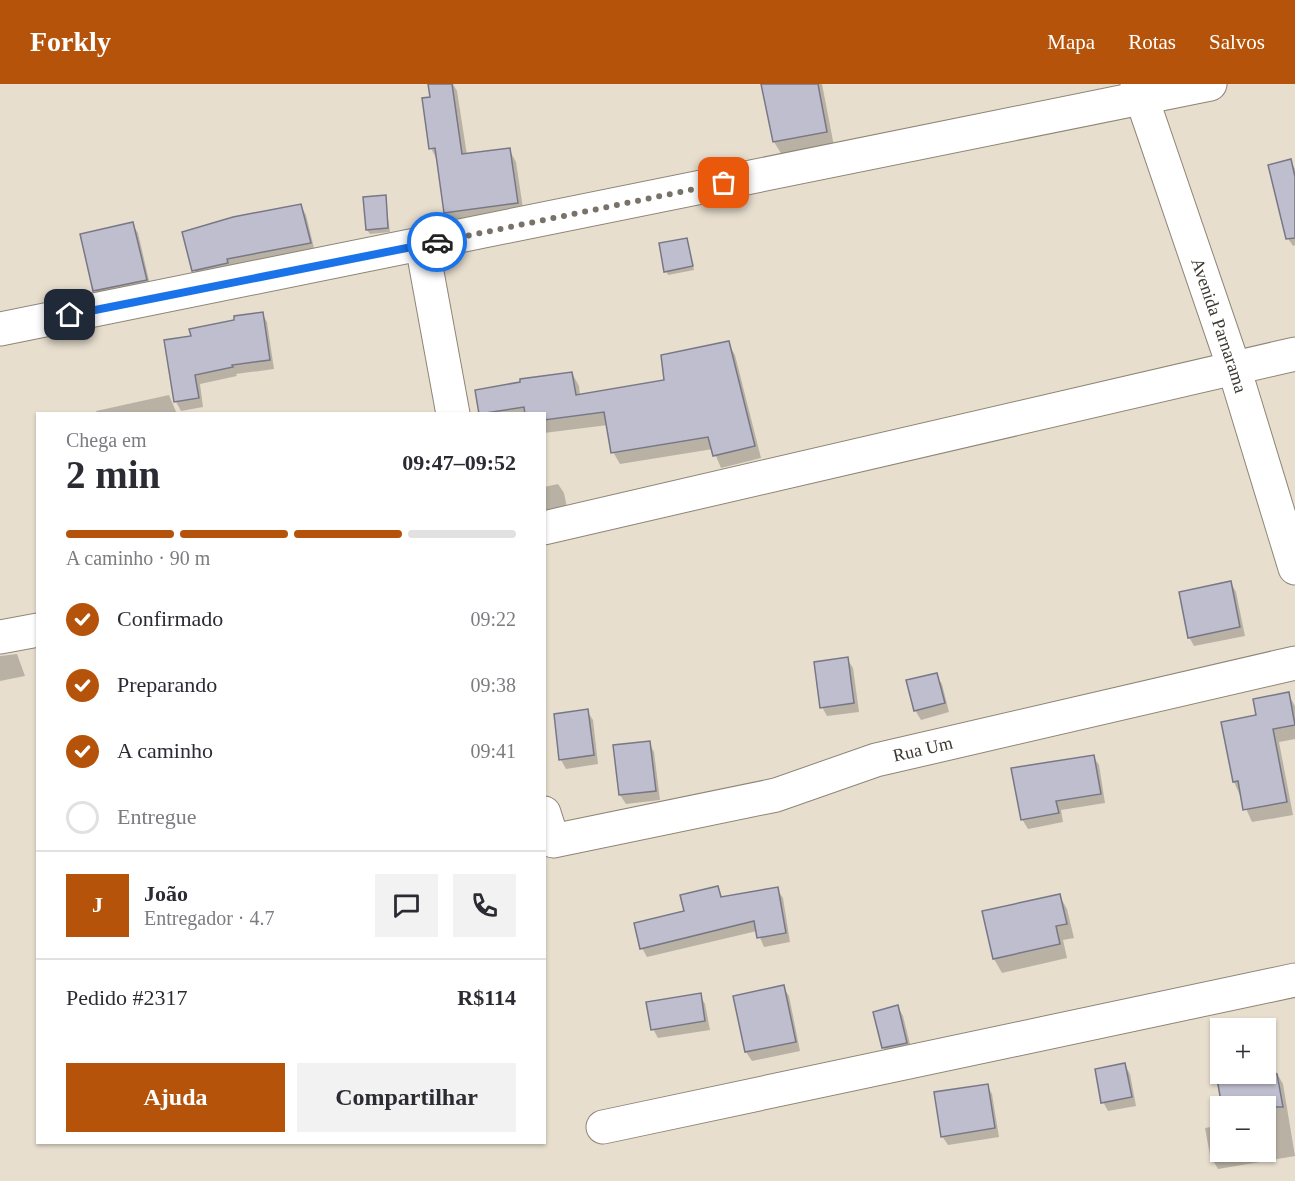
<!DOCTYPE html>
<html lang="pt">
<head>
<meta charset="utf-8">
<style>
  :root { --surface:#fff; --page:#f2f2f3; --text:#2b2b33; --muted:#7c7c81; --line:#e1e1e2; --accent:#b45309 }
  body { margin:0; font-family:Georgia,serif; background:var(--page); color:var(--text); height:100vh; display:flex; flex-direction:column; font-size:22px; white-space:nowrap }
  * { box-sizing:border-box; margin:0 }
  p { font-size:20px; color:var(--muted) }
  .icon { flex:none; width:33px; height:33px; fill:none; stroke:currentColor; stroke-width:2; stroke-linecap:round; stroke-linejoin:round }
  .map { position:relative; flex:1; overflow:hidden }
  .panel { position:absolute; left:36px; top:328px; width:510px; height:732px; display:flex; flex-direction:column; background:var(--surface); border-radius:0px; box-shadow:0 2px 4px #0004 }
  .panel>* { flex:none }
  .fabs { position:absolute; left:1210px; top:934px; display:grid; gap:12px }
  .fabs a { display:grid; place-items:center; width:66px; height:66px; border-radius:0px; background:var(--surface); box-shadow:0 2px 4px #0004; font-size:30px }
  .pin { position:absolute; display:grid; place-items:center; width:51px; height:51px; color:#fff; margin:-26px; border-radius:12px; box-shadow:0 3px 9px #0006 }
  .courier { position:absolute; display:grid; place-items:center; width:60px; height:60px; margin:-30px; border:4px solid #1a73e8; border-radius:50%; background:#fff; color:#222; box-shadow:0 2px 8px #0007 }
  .headline em { font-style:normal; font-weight:700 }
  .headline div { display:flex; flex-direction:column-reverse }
  .headline { display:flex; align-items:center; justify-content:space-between; height:102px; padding:0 30px }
  h1 { font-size:39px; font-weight:700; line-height:45px }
  .bar { display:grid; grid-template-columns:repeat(4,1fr); gap:9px 6px; align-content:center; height:72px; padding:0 30px }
  .bar i { height:8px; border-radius:4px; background:var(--line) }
  .bar .current { background:var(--accent) }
  .bar p { grid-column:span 4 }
  .line { display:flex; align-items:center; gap:15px; padding:0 30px; border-top:2px solid var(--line) }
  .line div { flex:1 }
  .round { display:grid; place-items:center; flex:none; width:63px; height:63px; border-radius:0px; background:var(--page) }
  ol { padding:0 30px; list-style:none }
  li { display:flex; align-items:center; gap:18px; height:66px }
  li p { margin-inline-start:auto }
  li .icon { padding:6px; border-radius:50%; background:var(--accent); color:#fff; stroke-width:4 }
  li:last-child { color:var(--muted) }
  li i { width:33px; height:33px; border:3px solid var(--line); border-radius:50% }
  .primary-button { display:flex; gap:12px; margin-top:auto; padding:12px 30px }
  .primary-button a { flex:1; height:69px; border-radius:0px; background:var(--accent); color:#fff; font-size:24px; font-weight:700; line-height:69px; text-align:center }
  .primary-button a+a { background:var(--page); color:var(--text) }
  header { display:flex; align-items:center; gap:36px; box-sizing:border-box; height:84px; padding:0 30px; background:var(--accent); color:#fff }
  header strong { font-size:28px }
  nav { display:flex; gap:33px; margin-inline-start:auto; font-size:21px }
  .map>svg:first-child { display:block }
  .shadow { fill:#0003 }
  .building { fill:#bebece; stroke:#777786; stroke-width:1.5 }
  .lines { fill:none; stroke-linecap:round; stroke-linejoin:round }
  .minor-casing { stroke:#8e8577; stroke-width:35 }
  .minor { stroke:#fff; stroke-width:33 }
  .done { stroke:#787269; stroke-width:6; stroke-dasharray:0 10.8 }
  .route { stroke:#1a73e8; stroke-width:8 }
  .labels { text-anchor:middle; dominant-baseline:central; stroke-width:4.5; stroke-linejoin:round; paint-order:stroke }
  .street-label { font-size:18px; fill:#3c3832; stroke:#f4ebdb }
</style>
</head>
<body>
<header>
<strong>Forkly</strong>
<nav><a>Mapa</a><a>Rotas</a><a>Salvos</a></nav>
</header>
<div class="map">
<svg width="1295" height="1097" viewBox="0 0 1295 1097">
  <rect width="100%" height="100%" fill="#e7dece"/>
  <path class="shadow" d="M429,0H453L457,7L467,71L509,65L516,78L524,131L453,141L446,129L438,78L431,64Z
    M763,0H822L834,62L782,71L774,58Z
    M1290,76L1295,85V161L1293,162L1287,153Z
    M385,113L390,148L370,150L367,146Z
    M301,122L306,131L315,168L199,196L194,186Z
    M132,140L138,149L151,205L100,216L95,206Z
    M687,155L694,186L668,191L666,187Z
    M262,229L267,238L274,285L236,290L237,292L200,300L203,323L181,327L176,318L193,253Z
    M728,259L735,271L761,374L721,384L713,365L620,380L613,368L608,341L544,349V330H481L477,307L572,289L579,302L580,312L666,297Z
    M169,311L177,330H97L96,327Z
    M558,400L564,409L568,429L544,435V403Z
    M1231,499L1236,508L1245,552L1194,562L1189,553Z
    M17,570L25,592L0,597V572Z
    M847,575L853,584L859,628L827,632L822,623Z
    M936,591L942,600L949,628L921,636L915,626Z
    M1288,610L1295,622V655L1279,658L1293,731L1252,738L1234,698L1258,632Z
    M587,627L593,636L598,680L566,685L561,676Z
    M649,659L654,668L660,716L626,720L620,711L615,663Z
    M1093,672L1099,681L1105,719L1061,726L1063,738L1028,745L1022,735Z
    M717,803L723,814L777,805L783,814L790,858L764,863L757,847L647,873L642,864Z
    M1059,811L1067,825L1074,854L1063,856L1067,874L1002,889L994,875L984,828Z
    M783,903L789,912L800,967L752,977L746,968Z
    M700,911L705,920L710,946L658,954L653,945Z
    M898,923L903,932L912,968L889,973L884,964L875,929Z
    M1125,981L1130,990L1136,1022L1108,1027L1103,1018Z
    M1275,986L1283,1000L1295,1072L1218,1085L1210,1071L1205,1044L1221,1041V1068H1266V1023H1224L1254,990Z
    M987,1001L992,1010L999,1053L948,1061L942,1052Z"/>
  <path class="building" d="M428,0H452L462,70L510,64L518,119L444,129L435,64L429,65L422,14L430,13Z
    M761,0H818L827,48L773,58Z
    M1291,75L1295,93V154L1286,155L1268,81Z
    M386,111L388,144L366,146L363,113Z
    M301,120L311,159L227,175L228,179L192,187L182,148L233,133Z
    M133,138L147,196L93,207L80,150Z
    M687,154L693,182L664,188L659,159Z
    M263,228L270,276L232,281L233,283L195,291L199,314L174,318L164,256L191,252L189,245L234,236V232Z
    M729,257L755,362L713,372L708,353L611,369L604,328L544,336V330H525L524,323L479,330L475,306L520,298V295L572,288L576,311L664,296L661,271Z
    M1231,497L1240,543L1188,554L1179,508Z
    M848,573L854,619L820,624L814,578Z
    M937,589L945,619L914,627L906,596Z
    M1289,608L1295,641L1273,645L1287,718L1243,726L1238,697L1233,698L1221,638L1256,631L1253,615Z
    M588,625L594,671L559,676L554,630Z
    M650,657L656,707L619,711L613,661Z
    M1094,671L1101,710L1056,717L1059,729L1021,736L1011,684Z
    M718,802L721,813L778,803L786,849L757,854L754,837L640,865L634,839L684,827L680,811Z
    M1060,810L1067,840L1056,842L1060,860L993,875L982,827Z
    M784,901L796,958L745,968L733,912Z
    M701,909L705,937L651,946L646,918Z
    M898,921L907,959L882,964L873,928Z
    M1125,979L1132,1013L1101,1019L1095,985Z
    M1245,990H1277L1283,1023H1222L1217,995Z
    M988,1000L995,1044L941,1053L934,1008Z"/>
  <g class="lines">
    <g class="minor-casing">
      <g id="minor">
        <path id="s1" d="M1137,0L1234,284L1295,484"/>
        <path d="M422,161L453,330"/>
        <path d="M0,245L1210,0"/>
        <path d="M544,444L1295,270"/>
        <path d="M0,553L38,546"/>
        <path id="s2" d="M544,729L553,757L776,711L876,676L1295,579"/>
        <path d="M603,1043L1295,896"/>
      </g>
    </g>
    <use href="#minor" class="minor"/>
  </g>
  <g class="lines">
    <path class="done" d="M437,158L724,99"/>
    <path class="route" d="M70,231L437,158"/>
  </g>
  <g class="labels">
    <g class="street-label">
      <text stroke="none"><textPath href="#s1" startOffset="255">Avenida Parnarama</textPath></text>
      <text stroke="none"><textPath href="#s2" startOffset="411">Rua Um</textPath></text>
    </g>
  </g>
</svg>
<div class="fabs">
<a>+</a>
<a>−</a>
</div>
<div class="pin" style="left:724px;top:99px;background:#ea580c"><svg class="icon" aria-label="bag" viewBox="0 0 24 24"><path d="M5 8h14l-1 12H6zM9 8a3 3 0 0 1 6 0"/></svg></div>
<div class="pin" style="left:70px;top:231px;background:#1f2937"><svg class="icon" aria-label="home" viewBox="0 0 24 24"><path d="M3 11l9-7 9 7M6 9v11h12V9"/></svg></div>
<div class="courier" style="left:437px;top:158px"><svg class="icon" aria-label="car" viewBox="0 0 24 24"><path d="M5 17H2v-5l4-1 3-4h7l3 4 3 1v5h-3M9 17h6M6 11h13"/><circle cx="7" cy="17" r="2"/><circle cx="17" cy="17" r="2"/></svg></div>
<section class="panel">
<div class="headline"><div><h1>2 min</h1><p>Chega em</p></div><em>09:47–09:52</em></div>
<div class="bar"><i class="current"></i><i class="current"></i><i class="current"></i><i></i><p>A caminho · 90 m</p></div>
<ol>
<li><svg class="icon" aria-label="check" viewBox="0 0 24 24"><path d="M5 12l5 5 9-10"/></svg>Confirmado<p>09:22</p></li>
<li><svg class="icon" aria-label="check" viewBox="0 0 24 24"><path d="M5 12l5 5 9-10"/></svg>Preparando<p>09:38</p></li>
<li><svg class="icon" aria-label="check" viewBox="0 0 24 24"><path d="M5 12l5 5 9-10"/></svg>A caminho<p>09:41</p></li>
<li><i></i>Entregue</li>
</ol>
<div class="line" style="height:108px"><b class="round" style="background:var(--accent);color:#fff">J</b><div><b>João</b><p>Entregador · 4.7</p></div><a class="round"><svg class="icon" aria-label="chat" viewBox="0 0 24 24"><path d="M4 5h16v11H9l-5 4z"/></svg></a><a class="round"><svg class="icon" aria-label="phone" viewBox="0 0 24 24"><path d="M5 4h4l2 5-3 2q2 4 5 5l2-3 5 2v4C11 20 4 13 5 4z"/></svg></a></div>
<div class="line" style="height:78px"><div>Pedido #2317</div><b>R$114</b></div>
<div class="primary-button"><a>Ajuda</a><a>Compartilhar</a></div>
</section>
</div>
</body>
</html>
